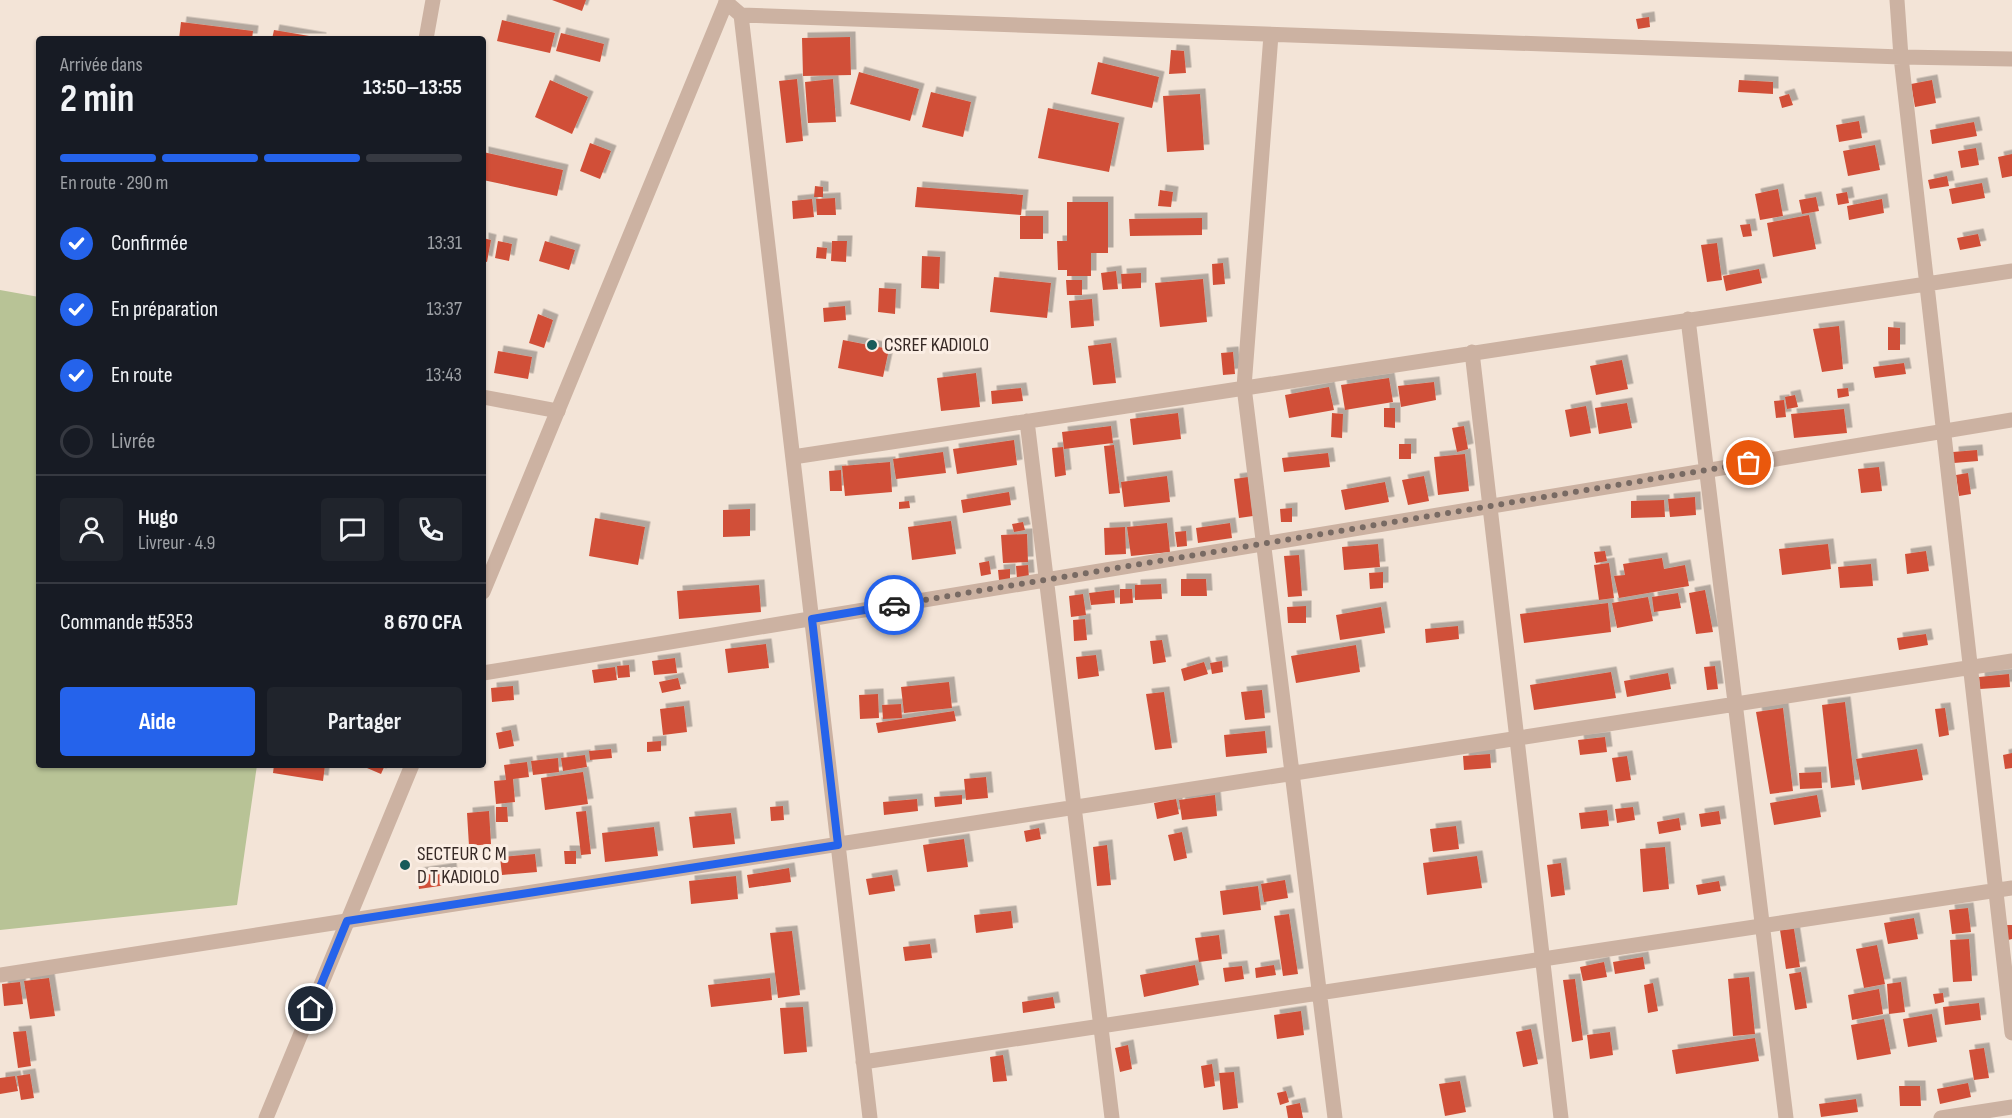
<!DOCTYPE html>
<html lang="fr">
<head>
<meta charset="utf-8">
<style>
  :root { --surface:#171b24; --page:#20242c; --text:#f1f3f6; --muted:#9ea1a6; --line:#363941; --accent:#2563eb }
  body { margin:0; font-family:"Sofia Sans Condensed",sans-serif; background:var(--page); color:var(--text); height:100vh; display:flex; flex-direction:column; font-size:22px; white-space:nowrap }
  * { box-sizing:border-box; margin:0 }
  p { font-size:20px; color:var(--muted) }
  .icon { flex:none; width:33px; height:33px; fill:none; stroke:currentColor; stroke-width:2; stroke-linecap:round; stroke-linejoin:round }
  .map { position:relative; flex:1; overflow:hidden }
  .details { position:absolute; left:36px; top:36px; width:450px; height:732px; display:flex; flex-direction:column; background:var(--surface); border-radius:6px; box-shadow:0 2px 4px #0004 }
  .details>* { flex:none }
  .pin { position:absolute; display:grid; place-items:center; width:51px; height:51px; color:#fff; margin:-26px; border:3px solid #fff; border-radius:50%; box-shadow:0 2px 6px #0007 }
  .courier { position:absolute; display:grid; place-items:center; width:60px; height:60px; margin:-30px; border:4px solid #2563eb; border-radius:50%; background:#fff; color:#222; box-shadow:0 2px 8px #0007 }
  .head em { font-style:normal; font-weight:700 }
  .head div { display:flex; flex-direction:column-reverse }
  .head { display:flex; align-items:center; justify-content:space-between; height:102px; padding:0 24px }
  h1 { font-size:39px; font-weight:700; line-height:45px }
  .bar { display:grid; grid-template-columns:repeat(4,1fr); gap:9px 6px; align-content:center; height:72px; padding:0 24px }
  .bar i { height:8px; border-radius:4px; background:var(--line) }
  .bar .current { background:var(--accent) }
  .bar p { grid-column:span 4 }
  .line { display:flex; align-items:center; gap:15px; padding:0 24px; border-top:2px solid var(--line) }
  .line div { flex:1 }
  .round { display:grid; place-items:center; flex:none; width:63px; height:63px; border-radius:6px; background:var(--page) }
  ol { padding:0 24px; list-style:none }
  li { display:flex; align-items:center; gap:18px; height:66px }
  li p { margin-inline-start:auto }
  li .icon { padding:6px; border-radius:50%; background:var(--accent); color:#fff; stroke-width:4 }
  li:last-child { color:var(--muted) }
  li i { width:33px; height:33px; border:3px solid var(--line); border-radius:50% }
  .button { display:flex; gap:12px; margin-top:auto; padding:12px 24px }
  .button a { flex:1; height:69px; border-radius:6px; background:var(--accent); color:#fff; font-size:24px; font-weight:700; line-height:69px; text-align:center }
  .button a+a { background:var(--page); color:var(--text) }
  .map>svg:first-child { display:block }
  .green { fill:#b8c396 }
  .building { fill:#d15038; filter:url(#shadow) }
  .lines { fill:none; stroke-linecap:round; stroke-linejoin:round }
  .minor { stroke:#ccb2a2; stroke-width:15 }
  .tertiary { stroke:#ccb2a2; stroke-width:15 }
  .done { stroke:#786a63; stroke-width:6; stroke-dasharray:0 10.8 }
  .route { stroke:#2563eb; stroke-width:8 }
  .poi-dot { fill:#185b5a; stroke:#fbeee4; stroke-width:2 }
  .labels { text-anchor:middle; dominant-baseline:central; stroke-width:6; stroke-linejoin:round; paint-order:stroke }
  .poi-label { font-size:20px; fill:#362925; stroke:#fbeee4; text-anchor:start }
</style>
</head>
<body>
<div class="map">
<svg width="2012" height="1118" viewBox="0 0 2012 1118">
  <defs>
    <filter id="shadow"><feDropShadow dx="5.5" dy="-5.5" stdDeviation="0" flood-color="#0004"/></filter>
  </defs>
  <rect width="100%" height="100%" fill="#f3e4d7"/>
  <path class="green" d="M0,290L39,297V765H257L237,905L0,930Z"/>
  <path class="building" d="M552,0H586L582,11Z
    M1649,17L1650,27L1638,29L1636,19Z
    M502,20L555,33L550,53L497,41Z
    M181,22L253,31L252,39H179Z
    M274,30L321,38V39H272Z
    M561,33L604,44L600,62L556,51Z
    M850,37L851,75L803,76L802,38Z
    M1171,50L1184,51L1186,73L1169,74Z
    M1098,62L1159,77L1152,108L1091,94Z
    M859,72L919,89L910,121L850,104Z
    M797,79L803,141L786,143L779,81Z
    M833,79L836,122L808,123L805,82Z
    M550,80L588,97L572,134L535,117Z
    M1739,80L1773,82V94L1738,92Z
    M1932,80L1936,103L1915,107L1911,84Z
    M931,92L971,102L963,137L922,127Z
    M1200,94L1204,150L1167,152L1163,96Z
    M1789,94L1793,105L1782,108L1779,97Z
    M1048,108L1119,123L1109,172L1038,158Z
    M1859,121L1862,138L1839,142L1836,125Z
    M1974,122L1977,136L1932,144L1930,130Z
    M590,143L611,151L600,179L580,171Z
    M1875,145L1880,170L1848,176L1843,151Z
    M1976,148L1979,165L1961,168L1958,151Z
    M483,152L563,170L557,196L483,180Z
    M2012,154V176L2002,178L1998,157Z
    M1947,176L1949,186L1930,189L1928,180Z
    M1982,183L1985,198L1952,204L1949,189Z
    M815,186L823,187V197H814Z
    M917,187L1023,195L1021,215L915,207Z
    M1778,189L1783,216L1760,220L1755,194Z
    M1160,190L1173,192L1171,207L1158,206Z
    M1847,192L1849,203L1838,205L1836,194Z
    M1816,197L1819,211L1802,214L1799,200Z
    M835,198L836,215H817L816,199Z
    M812,199L814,217L793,219L792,201Z
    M1882,199L1884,213L1849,220L1847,206Z
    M1067,202H1108V253H1091V276H1067V270H1058L1057,241H1067Z
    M1809,215L1816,249L1773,257L1767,223Z
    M1020,216H1043V239H1020Z
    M1202,218V235L1130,236L1129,219Z
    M1750,224L1752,236L1743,237L1740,225Z
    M1978,234L1981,246L1960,250L1957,238Z
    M483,238L491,240L487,262L483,261Z
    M498,241L512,244L509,261L495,258Z
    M545,241L575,250L569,270L539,261Z
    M832,241H847L846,262L831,261Z
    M1717,243L1722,280L1707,282L1701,245Z
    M817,247L827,248L826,259L816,258Z
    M922,256L940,257L939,289L921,288Z
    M1223,263L1225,284L1213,285L1212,264Z
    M1759,269L1762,283L1726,291L1723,276Z
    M1116,271L1118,289L1103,290L1101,273Z
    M1141,273V288L1122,289L1121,274Z
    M994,277L1051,283L1047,318L990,312Z
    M1203,279L1207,322L1160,327L1155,283Z
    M1066,280H1082V295H1067Z
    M879,288L896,289L895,314L878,312Z
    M1092,299L1094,326L1071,328L1069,301Z
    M845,306L846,320L824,322L823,308Z
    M538,314L553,320L544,348L529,343Z
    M1839,326L1843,369L1822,372L1813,329Z
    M1888,327L1900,328V350H1888Z
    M843,340L889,349L883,377L838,368Z
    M1111,343L1116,383L1093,385L1088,346Z
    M498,351L532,357L528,379L494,373Z
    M1233,352L1235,374L1223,375L1221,353Z
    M1622,360L1628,389L1596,395L1590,366Z
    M1904,363L1906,374L1875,378L1873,367Z
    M976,373L980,407L941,411L937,378Z
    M1389,378L1393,402L1345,410L1341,385Z
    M1434,382L1436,400L1401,407L1398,386Z
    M1329,387L1334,410L1289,418L1285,395Z
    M1021,388L1023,401L992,404L991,391Z
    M1848,388L1849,396L1838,398L1837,389Z
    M1795,395L1798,407L1787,409L1785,397Z
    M1784,400L1786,417L1776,418L1774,401Z
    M1627,403L1632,428L1599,434L1595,408Z
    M1586,406L1591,433L1570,437L1565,410Z
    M1384,408H1395V428L1384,427Z
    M1844,409L1847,433L1794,438L1791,414Z
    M1178,413L1181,439L1133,445L1130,419Z
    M1332,413L1343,414L1342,438L1331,437Z
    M1111,426L1113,443L1064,449L1062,432Z
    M1464,426L1468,449L1457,452L1452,428Z
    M1014,440L1017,465L957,474L953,449Z
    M1399,444H1411V459H1399Z
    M1114,445L1120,493L1109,494L1104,446Z
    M1063,447L1066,475L1055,477L1052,448Z
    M1977,450L1978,461L1954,463L1953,452Z
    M943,452L946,473L896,479L893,459Z
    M1328,453L1330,467L1284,472L1282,458Z
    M1465,454L1469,491L1438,495L1434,457Z
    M890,462L892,492L845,496L842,466Z
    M1879,467L1882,491L1861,493L1858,469Z
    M841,470L842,491H830L829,471Z
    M1968,473L1971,494L1959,496L1956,475Z
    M1167,476L1170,502L1124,507L1121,482Z
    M1424,476L1429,501L1408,505L1402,480Z
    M1248,477L1253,516L1239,518L1234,479Z
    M1385,482L1389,502L1345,510L1341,490Z
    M1009,492L1011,505L963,513L961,500Z
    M1695,497L1696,515L1670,517L1668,499Z
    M1664,500L1665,517L1631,518V501Z
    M909,501L910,508L899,509V502Z
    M1292,508V522H1281L1280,509Z
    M750,509V536L723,537V510Z
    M595,518L645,527L638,565L589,556Z
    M951,521L956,554L912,560L908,527Z
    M1023,522L1025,530L1014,532L1012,524Z
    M1167,523L1170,552L1131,556L1127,527Z
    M1230,523L1232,538L1198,543L1196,528Z
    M1125,527L1126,554L1105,555L1104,528Z
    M1186,531L1187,546L1177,547L1175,532Z
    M1027,534L1028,562L1003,563L1001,535Z
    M1378,544L1380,567L1344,570L1342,547Z
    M1828,544L1831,569L1782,575L1779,549Z
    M1605,551L1607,561L1596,563L1594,552Z
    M1926,551L1929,571L1907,574L1905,554Z
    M1299,555L1302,596L1288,597L1284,556Z
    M1662,558L1664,569L1685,565L1689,586L1619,598L1614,576L1625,575L1623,564Z
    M989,561L991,574L981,576L979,563Z
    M1609,563L1614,598L1599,600L1594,565Z
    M1871,564L1873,586L1840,588L1838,567Z
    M1028,565L1029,578L1017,579L1016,566Z
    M1010,569V580H999L998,570Z
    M1383,572V588L1370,589L1369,573Z
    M1181,579H1206L1207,596H1181Z
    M1161,584L1162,599L1135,600V585Z
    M759,585L761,612L679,619L677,591Z
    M1120,589H1132L1133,603L1120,604Z
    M1114,590L1115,603L1091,605L1089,593Z
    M1705,590L1713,632L1696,634L1689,593Z
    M1678,593L1681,608L1654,612L1652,597Z
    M1083,594L1086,615L1071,617L1069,596Z
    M1648,597L1653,621L1617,628L1612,603Z
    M1608,603L1611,632L1524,643L1520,614Z
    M1306,606V623H1288L1287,607Z
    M1381,607L1385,633L1340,640L1336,615Z
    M1085,619L1087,640L1074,641L1073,620Z
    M1458,626L1459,639L1426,643L1425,629Z
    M1926,634L1928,645L1899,650L1897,638Z
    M1162,640L1166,662L1153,664L1150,641Z
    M766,644L769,668L728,673L725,649Z
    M1356,645L1360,672L1296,683L1291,656Z
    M1096,655L1099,676L1078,679L1076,657Z
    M675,658L677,673L654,675L652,661Z
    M1222,661L1223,672L1212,674L1210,663Z
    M1204,662L1208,674L1184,681L1181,669Z
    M629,665L630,677L618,678L617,666Z
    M1715,666L1718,689L1707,690L1704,667Z
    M615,667L617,680L594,683L592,670Z
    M1611,672L1616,698L1534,710L1530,685Z
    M1668,673L1671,689L1627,697L1624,681Z
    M2009,674L2010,687L1980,689L1979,677Z
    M678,678L681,689L662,693L659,682Z
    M949,682L952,708L904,713L901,687Z
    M513,686L514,700L492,702L491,688Z
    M1262,690L1265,718L1245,720L1241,692Z
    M1164,692L1172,748L1155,750L1146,694Z
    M878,694L879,718L860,719L859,695Z
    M1845,702L1855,785L1831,788L1822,705Z
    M901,704L902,718L883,719L882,705Z
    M684,706L687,732L663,735L660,709Z
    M1783,708L1793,791L1770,794L1756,712Z
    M1945,708L1949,735L1939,737L1935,709Z
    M954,711L956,721L878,733L876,723Z
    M511,730L514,746L499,749L496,733Z
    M1265,731L1267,753L1226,757L1224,735Z
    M1605,737L1607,752L1580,755L1578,740Z
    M661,741V751L647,752V742Z
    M611,749L612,758L590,760L589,751Z
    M1917,749L1923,780L1862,790L1856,759Z
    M2012,753V768L2005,769L2003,755Z
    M1490,754L1491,768L1464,770L1463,756Z
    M585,755L587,767L563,771L561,758Z
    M1627,756L1631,780L1616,782L1612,758Z
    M558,758L559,772L533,775L531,761Z
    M527,762L529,777L513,779L515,802L496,804L494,781L506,780L504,765Z
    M274,765H325L323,781L273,773Z
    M369,765H385L381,774L367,768Z
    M583,772L588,804L545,810L541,778Z
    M1821,772L1822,788L1800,789L1799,773Z
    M986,777L988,798L966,800L964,779Z
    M962,795V804L935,807L934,797Z
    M1215,795L1217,816L1182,820L1179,800Z
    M1817,795L1821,817L1774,825L1770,803Z
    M917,799L918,811L884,815L883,802Z
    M1176,799L1179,814L1157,819L1154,803Z
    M783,806L784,820L771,821L770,807Z
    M496,807H507L508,822H496Z
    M1633,807L1635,820L1617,823L1615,809Z
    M1607,810L1609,826L1581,829L1579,813Z
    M489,811L491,844L469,846L467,813Z
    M586,811L591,854L581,855L576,812Z
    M1719,811L1721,824L1701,827L1699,814Z
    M731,813L735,844L693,848L689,817Z
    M1679,818L1681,830L1659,834L1657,822Z
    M1456,826L1459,849L1433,852L1430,829Z
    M654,827L658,856L605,862L602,833Z
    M1039,828L1041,839L1026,842L1024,831Z
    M1182,832L1187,858L1174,861L1168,835Z
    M964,839L968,867L927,872L923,845Z
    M1107,845L1111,885L1097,886L1093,847Z
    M1665,847L1669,889L1643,892L1640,849Z
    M564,851H576V864H565Z
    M535,854L537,872L502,875L500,857Z
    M1477,856L1482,888L1427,895L1423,863Z
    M1561,863L1565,895L1551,897L1547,865Z
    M451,868L453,884L419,889L417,873Z
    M789,868L791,882L749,888L747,875Z
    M892,875L895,891L869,895L866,879Z
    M736,876L738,899L691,904L689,881Z
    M1285,880L1288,898L1264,902L1261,884Z
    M1719,881L1721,891L1698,895L1696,885Z
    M1258,886L1261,910L1223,915L1220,891Z
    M1968,908L1971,932L1952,934L1949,910Z
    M1011,911L1013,928L976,933L974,915Z
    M1289,914L1298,974L1283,976L1274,916Z
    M1914,918L1918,939L1888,944L1884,923Z
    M2007,925H2012V939L2008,940Z
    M1794,929L1800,967L1786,969L1780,930Z
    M792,931L800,995L778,998L770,933Z
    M1219,935L1222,959L1199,962L1195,938Z
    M1969,939L1972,981L1953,982L1950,940Z
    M930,944L932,958L905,961L903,947Z
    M1877,945L1885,984L1864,988L1856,949Z
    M1643,957L1645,969L1615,974L1613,962Z
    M1604,962L1607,977L1583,981L1580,967Z
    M1195,965L1199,985L1144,997L1140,975Z
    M1274,965L1276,975L1256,978L1255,968Z
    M1242,966L1244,979L1225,982L1223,968Z
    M1801,972L1807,1008L1795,1010L1789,974Z
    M1749,977L1755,1034L1733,1036L1728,979Z
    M49,978L55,1016L30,1019L24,981Z
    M770,978L772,1000L711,1007L708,985Z
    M1575,979L1583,1040L1572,1042L1563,980Z
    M20,982L23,1004L4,1006L2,984Z
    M1901,982L1905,1012L1889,1014L1887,984Z
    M1653,983L1658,1011L1648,1013L1644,985Z
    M1879,989L1883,1014L1852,1020L1848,995Z
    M1943,993L1944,1002L1935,1004L1933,994Z
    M1053,997L1055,1008L1023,1013L1022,1002Z
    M1979,1003L1981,1020L1945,1025L1943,1007Z
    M803,1007L807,1052L784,1054L780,1008Z
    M1301,1011L1304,1035L1277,1039L1274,1015Z
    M1932,1014L1937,1042L1908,1047L1903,1019Z
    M1884,1019L1891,1054L1857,1060L1851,1025Z
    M1531,1029L1538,1064L1523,1067L1516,1032Z
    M26,1031L31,1066L18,1068L13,1032Z
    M1610,1032L1613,1055L1590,1059L1587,1035Z
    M1755,1038L1759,1061L1676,1074L1672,1050Z
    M1128,1045L1132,1069L1120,1072L1115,1048Z
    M1984,1048L1989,1078L1974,1080L1969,1050Z
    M1003,1055L1007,1081L993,1082L990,1057Z
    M1212,1064L1215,1086L1204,1088L1201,1066Z
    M1234,1072L1238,1108L1223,1110L1219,1073Z
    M30,1074L34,1098L21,1100L17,1076Z
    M15,1076L18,1091L0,1094V1078Z
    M1460,1081L1466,1112L1445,1116L1439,1084Z
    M1968,1083L1971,1097L1940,1104L1937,1089Z
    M1899,1086H1920L1921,1106H1900Z
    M1286,1091L1289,1102L1280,1105L1277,1093Z
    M1856,1099L1858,1112L1821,1117L1819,1104Z
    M1300,1103L1303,1118H1288L1286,1106Z"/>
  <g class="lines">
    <path class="minor" d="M1897,0L1901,57L2012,1033
      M726,2L741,15L1901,57L2012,59
      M741,15L870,1118
      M1271,35L1244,387L1335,1118
      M426,39L433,0
      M1688,319L1786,1118
      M1472,352L1561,1118
      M483,397L558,411
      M1027,421L1112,1118
      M793,457L2012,271
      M483,673L2012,420
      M0,975L2012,661
      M863,1062L2012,888
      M1941,1118L2012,1107"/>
    <path class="tertiary" d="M483,592L727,0
      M266,1118L412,765"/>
  </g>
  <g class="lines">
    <path class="done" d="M894,605L1749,463"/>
    <path class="route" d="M311,1009L347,921L838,845L812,619L894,605"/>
  </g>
  <g class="poi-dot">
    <circle cx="872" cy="345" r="6"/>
    <circle cx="405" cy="865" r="6"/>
  </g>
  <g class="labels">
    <g class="poi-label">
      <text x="884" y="345">CSREF KADIOLO</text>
      <text x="417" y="854">SECTEUR C M<tspan x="417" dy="23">D T KADIOLO</tspan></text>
    </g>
  </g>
</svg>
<div class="pin" style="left:1749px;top:463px;background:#ea580c"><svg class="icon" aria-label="bag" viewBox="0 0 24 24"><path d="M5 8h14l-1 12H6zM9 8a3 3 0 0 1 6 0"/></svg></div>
<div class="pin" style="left:311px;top:1009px;background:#1f2937"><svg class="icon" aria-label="home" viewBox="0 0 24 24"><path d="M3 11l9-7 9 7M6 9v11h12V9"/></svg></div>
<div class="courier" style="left:894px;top:605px"><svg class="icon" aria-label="car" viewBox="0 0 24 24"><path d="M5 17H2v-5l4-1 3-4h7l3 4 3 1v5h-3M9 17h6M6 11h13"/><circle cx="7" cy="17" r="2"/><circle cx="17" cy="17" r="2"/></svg></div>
<section class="details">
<div class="head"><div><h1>2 min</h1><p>Arrivée dans</p></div><em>13:50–13:55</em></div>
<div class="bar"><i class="current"></i><i class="current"></i><i class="current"></i><i></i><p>En route · 290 m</p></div>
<ol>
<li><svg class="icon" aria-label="check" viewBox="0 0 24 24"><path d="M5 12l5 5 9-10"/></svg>Confirmée<p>13:31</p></li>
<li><svg class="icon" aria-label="check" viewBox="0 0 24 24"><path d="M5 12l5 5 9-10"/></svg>En préparation<p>13:37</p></li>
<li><svg class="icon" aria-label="check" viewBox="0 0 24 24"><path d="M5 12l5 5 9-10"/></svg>En route<p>13:43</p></li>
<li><i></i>Livrée</li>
</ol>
<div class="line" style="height:108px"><a class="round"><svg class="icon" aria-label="person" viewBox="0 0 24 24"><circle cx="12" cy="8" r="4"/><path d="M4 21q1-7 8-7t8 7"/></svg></a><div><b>Hugo</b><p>Livreur · 4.9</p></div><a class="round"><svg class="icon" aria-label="chat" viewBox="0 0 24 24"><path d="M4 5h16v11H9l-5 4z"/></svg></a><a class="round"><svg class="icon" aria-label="phone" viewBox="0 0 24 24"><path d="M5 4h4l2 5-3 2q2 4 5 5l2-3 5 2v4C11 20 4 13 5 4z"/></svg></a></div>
<div class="line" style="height:78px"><div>Commande #5353</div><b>8 670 CFA</b></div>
<div class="button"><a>Aide</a><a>Partager</a></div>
</section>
</div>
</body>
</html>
